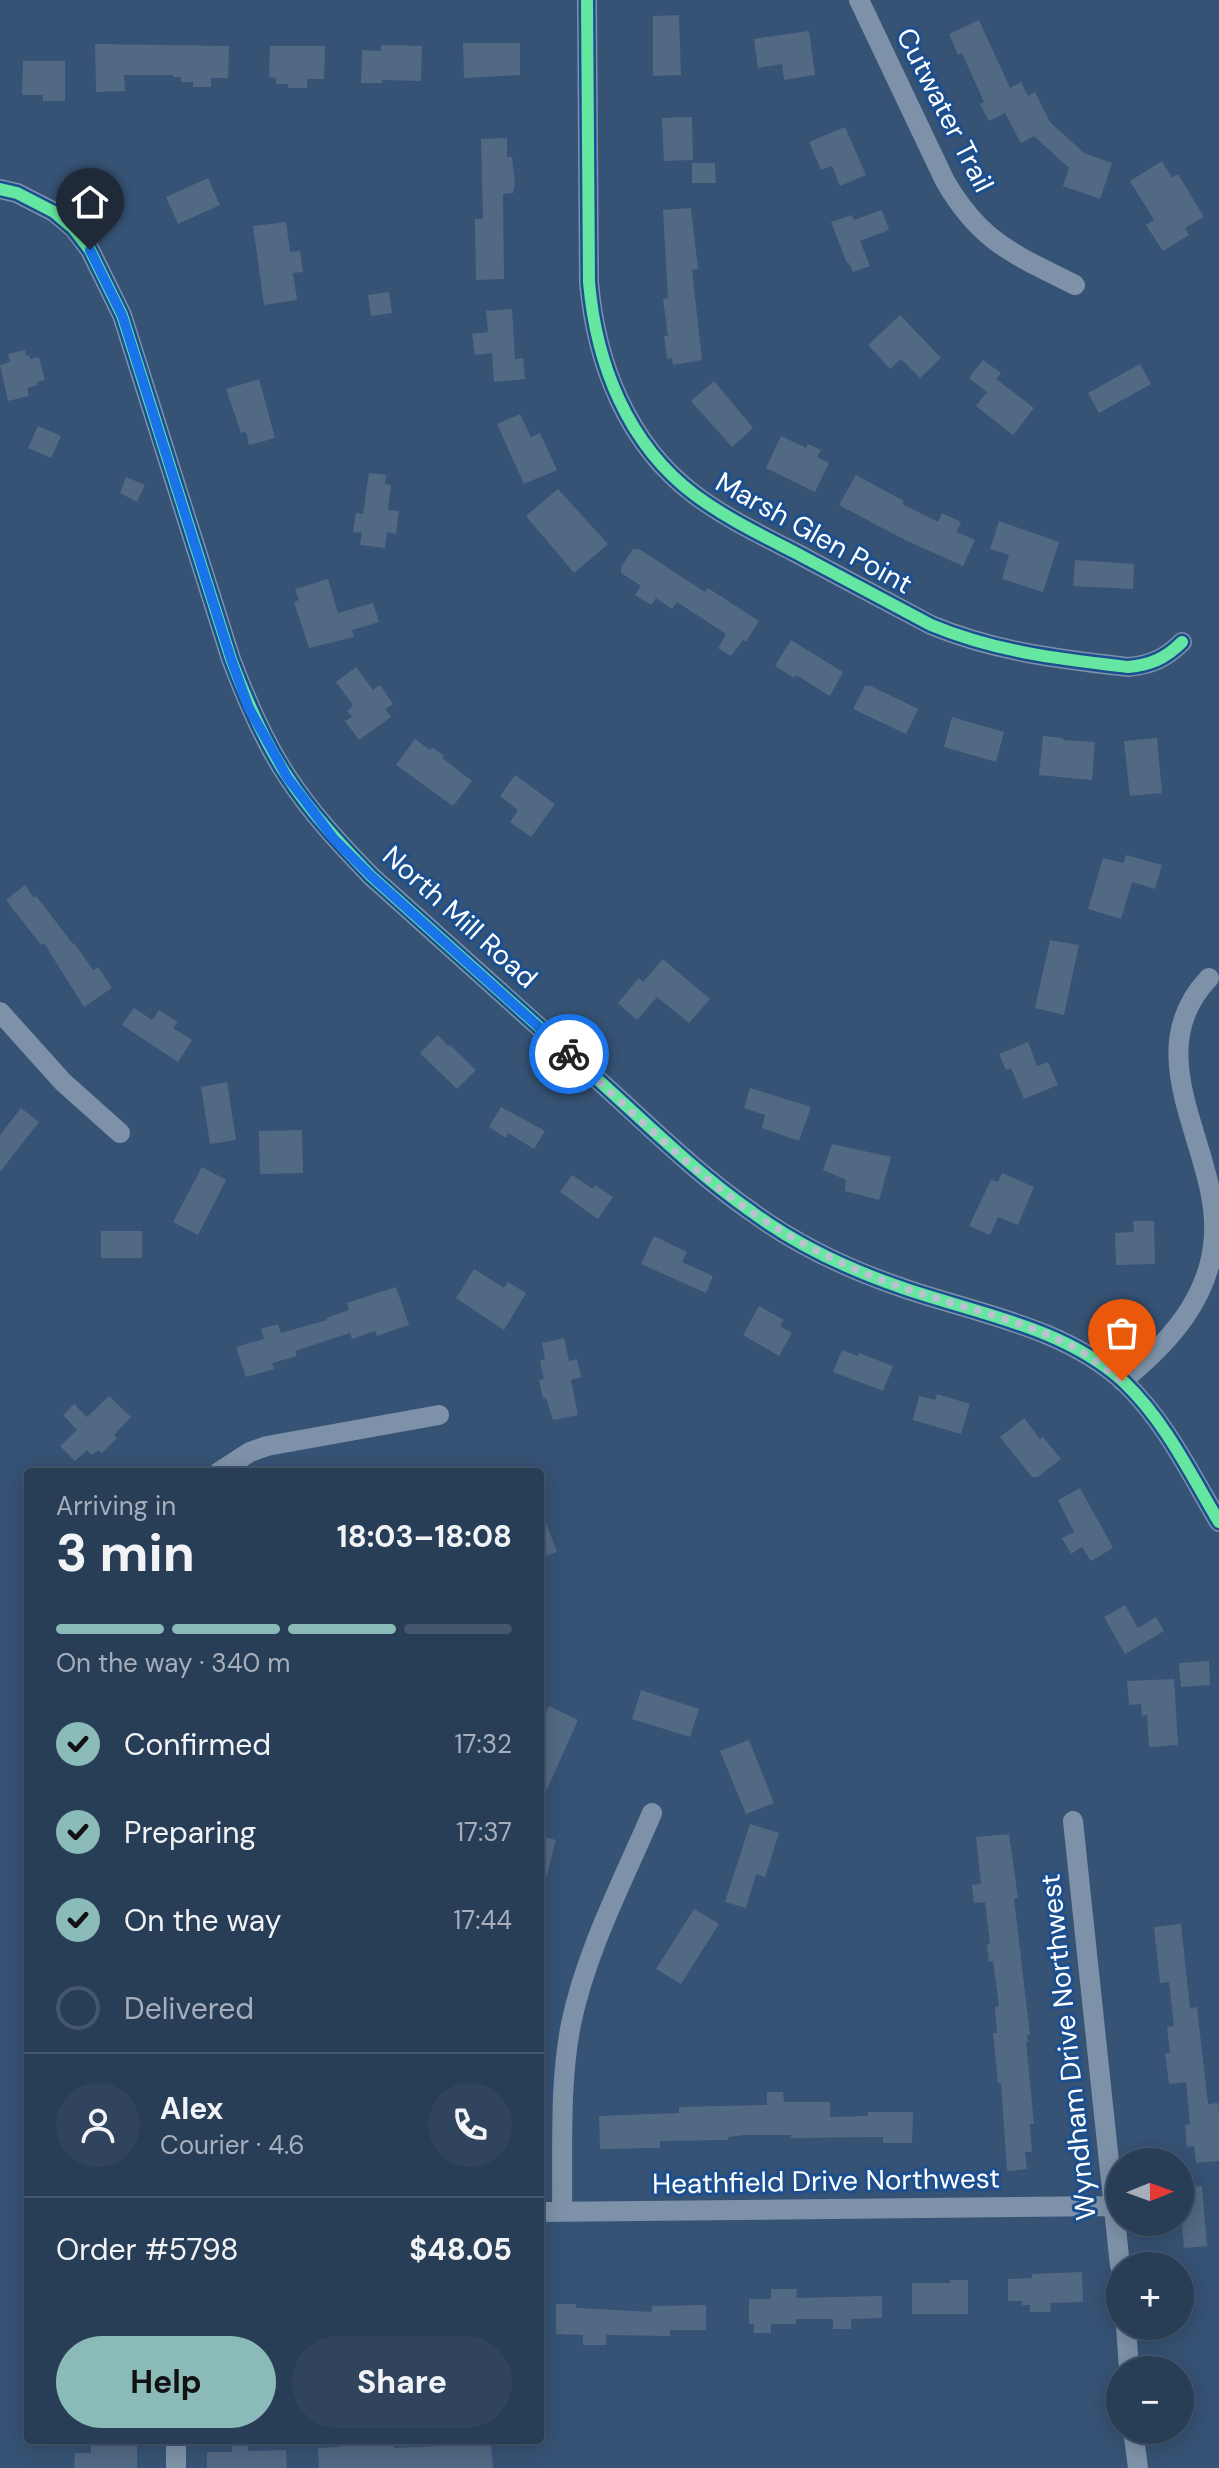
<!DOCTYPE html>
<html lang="en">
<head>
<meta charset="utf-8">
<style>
  :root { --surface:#283e57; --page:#30455d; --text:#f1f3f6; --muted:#a5aeba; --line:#44576d; --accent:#8bbbb9 }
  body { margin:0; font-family:"DM Sans",sans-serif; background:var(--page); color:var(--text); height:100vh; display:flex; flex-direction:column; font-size:30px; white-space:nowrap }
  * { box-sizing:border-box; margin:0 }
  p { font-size:26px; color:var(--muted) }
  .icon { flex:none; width:44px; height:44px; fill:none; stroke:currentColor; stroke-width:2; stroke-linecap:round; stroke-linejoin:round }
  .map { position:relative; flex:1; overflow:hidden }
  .sheet { position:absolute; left:24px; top:1468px; width:520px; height:976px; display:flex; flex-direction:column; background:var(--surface); border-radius:8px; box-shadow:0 4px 20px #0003,0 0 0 2px var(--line) }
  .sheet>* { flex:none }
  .needle { width:52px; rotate:89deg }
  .tools { position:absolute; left:1106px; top:2148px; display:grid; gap:16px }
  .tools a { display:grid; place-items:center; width:88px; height:88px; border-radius:50%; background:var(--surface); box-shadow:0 4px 20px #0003,0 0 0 2px var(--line); font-size:40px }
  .pin { position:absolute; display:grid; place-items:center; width:68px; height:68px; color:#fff; margin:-82px -34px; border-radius:50% 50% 50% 0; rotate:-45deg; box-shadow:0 0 8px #0007 }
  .pin .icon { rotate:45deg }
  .courier { position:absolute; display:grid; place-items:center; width:80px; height:80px; margin:-40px; border:6px solid #1a73e8; border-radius:50%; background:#fff; color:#222; box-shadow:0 2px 10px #0007 }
  .head em { font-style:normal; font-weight:700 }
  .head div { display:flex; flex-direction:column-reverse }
  .head { display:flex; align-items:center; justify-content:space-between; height:136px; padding:0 32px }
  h1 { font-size:52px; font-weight:700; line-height:60px }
  .bar { display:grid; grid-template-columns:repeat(4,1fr); gap:12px 8px; align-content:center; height:96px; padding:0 32px }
  .bar i { height:10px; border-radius:6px; background:var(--line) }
  .bar .selected { background:var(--accent) }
  .bar p { grid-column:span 4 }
  .line { display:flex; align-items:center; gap:20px; padding:0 32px; border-top:2px solid var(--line) }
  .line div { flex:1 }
  .round { display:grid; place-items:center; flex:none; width:84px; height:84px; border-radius:42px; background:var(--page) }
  ol { padding:0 32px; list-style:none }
  li { display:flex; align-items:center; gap:24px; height:88px }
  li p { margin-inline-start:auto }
  li .icon { padding:8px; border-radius:50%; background:var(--accent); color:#111; stroke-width:4 }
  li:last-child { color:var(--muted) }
  li i { width:44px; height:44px; border:4px solid var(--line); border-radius:50% }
  .button { display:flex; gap:16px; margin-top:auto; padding:16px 32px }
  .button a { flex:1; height:92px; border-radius:48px; background:var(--accent); color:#111; font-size:32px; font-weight:700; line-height:92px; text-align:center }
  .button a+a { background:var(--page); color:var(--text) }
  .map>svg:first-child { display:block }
  .building { fill:#526984 }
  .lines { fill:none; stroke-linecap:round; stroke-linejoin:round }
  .minor { stroke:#7d92a8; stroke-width:20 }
  .cycleway-casing { stroke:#1b4f8f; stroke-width:17 }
  .cycleway { stroke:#66e7a1; stroke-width:12 }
  .done { stroke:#b9c2ce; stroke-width:8; stroke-dasharray:0 14.4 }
  .route { stroke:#1a73e8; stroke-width:10 }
  .labels { text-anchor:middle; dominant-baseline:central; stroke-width:6; stroke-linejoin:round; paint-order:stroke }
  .street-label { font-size:28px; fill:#fff; stroke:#1b4f8f }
</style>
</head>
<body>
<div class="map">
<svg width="1219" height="2468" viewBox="0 0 1219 2468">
  <rect width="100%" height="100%" fill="#365274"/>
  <path class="building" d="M679,15L681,75L653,76V16Z
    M979,20L1010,88L1021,82L1028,96L1035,92L1050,122L1084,153L1112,163L1100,199L1063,186L1069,168L1034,136L1021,143L1005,113L989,121L980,104L984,102L962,53L958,55L949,34Z
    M809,31L815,75L784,80L782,64L758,68L754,39Z
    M463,43H520V75L464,78Z
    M95,44L229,46L228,78H211V87H193V82H181V77H173V75H124L125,91L96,92Z
    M381,45L422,46L421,81L382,80V83H361L362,50L381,51Z
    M270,46H325L324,79H307V88H288V84H276V78L269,77Z
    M23,61H65V101H43V95H22Z
    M692,117L693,160L664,161L662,118Z
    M845,127L866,175L840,186L832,166L821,170L809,142Z
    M507,138V157H512L515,184L513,193L503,194L504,279L476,280L475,219H483L481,139Z
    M1162,161L1172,178L1178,174L1204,217L1185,228L1189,235L1163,251L1146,225L1154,220L1130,181Z
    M692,163H715L716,183H692Z
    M208,178L220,205L178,224L166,197Z
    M691,208L698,269L692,270L702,360L673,365L672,358L667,359L664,336H668L663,299L668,298L663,210Z
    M882,210L889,230L860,241L870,266L853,272L849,263H847L831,222L852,215L854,220Z
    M286,222L290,252L300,251L303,272L293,273L297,300L264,305L253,226Z
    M389,292L392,313L371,316L368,295Z
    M512,309L515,359L523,358L525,379L494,382L492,353L475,355L472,334L488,332L486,311Z
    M900,315L941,358L920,378L901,359L890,369L868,345Z
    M25,350L26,356L29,355L30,359L39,357L45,380L37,382L38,385L27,388L29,396L8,401L0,365L10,362L8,354Z
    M983,360L1001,373L996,379L1034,408L1013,435L976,406L987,392L969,378Z
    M1140,364L1151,384L1099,413L1088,393Z
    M259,379L275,438L249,445L246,432L241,433L226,389Z
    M714,381L753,428L732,447L691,401Z
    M520,414L531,437L540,433L557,470L524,484L497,424Z
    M38,426L61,436L51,458L28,448Z
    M781,436L806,448L808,444L821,450L817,457L829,463L815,492L766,468Z
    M369,473L386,475L385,484L391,485L388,510L399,511L396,534L387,532L385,548L360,545L362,533L353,532L356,513L363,514Z
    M856,475L904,501L902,504L938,522L942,513L961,522L957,532L975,540L963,566L905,540L839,505Z
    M126,477L145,485L137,502L120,493Z
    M558,489L608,544L574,573L526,516Z
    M999,521L1059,542L1043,592L1002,579L1009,555L990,549Z
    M633,549H639L705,592L708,588L759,621L746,642L743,640L731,656L718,648L726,634L677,602L672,609L656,598L651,605L635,595L641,586L621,573V567Z
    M1075,560L1134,564L1133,589L1073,586Z
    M328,579L338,613L373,603L379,622L352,630L354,637L309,648L294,602L299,600L295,589Z
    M791,640L843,672L830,696L796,675L794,678L775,666Z
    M356,667L373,690L380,685L393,704L385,709L391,717L359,740L345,721L352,717L347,711L352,707V704L336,682Z
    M865,686H871L918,709L906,734L853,709Z
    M952,717L1004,732L996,762L944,747Z
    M1043,736L1063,738V740L1095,742L1092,780L1039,775Z
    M1157,738L1162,793L1130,796L1124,741Z
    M415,739L430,750L432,747L444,756L442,758L472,781L453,806L396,765Z
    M515,775L555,804L531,837L510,822L518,810L500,796Z
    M1126,855L1162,865L1155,889L1132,882L1121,919L1088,909L1103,858L1124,863Z
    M25,885L34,898L36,896L73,944L74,943L93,970L98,967L112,988L84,1007L44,943L41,945L6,900Z
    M1050,940L1079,945L1064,1015L1035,1008Z
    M663,959L710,999L689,1023L657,997L637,1020L618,1003L639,978L643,982Z
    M134,1008L152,1020L159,1010L178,1022L173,1028L192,1040L178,1062L122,1025Z
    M438,1035L448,1046L450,1045L476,1070L457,1089L420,1053Z
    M1028,1042L1037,1066L1048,1062L1058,1085L1024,1099L1011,1068L1006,1070L999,1054Z
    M227,1082L236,1140L210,1144L201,1087Z
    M750,1088L811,1107L799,1141L762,1128L765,1115L744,1108Z
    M501,1107L545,1131L534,1149L508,1133L506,1138L489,1127Z
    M21,1108L39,1122L0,1172V1135Z
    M302,1130L303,1173L260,1174L259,1131Z
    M832,1144L891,1157L879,1200L845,1191L846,1180L823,1170Z
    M202,1167L226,1180L198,1235L173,1222Z
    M1002,1173L1034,1187L1018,1225L998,1217L990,1235L969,1226L991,1180L998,1182Z
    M572,1175L593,1189L595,1185L613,1197L598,1219L560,1192Z
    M1133,1221H1154L1155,1264L1116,1265L1115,1233L1134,1232Z
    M101,1231H142V1258H101Z
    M654,1236L687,1252L682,1262L713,1276L706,1293L641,1264Z
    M474,1269L504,1288L508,1282L526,1293L504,1330L456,1298Z
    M396,1287L409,1325L377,1336L375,1331L352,1339L350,1333L295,1351L297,1356L272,1363L274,1369L246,1377L236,1347L264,1339L261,1329L278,1324L281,1333L327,1320V1318L349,1310L347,1303Z
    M759,1306L784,1320L780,1326L792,1333L779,1356L743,1335Z
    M564,1338L569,1361L577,1359L581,1377L571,1380L578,1415L553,1420L546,1398L543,1399L539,1380L544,1379L540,1361L545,1359L542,1343Z
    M842,1350L858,1356L859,1353L893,1366L883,1391L833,1372Z
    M937,1394L970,1404L961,1434L913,1420L919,1396L935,1400Z
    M109,1396L131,1417L114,1435L117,1438L102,1453L98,1450L92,1455L87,1450L75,1461L60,1446L77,1430L63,1415L74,1404L87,1417Z
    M1024,1418L1040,1439L1043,1437L1061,1459L1038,1477H1032L1000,1437Z
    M1080,1488L1113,1548L1091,1561L1082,1547L1071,1554L1062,1538L1074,1532L1058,1500Z
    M540,1512H542L557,1552L540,1558Z
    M1125,1605L1138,1628L1156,1617L1164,1631L1125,1654L1104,1617Z
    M1209,1661L1210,1685L1181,1687L1179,1663Z
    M1174,1679L1178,1745L1149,1747L1147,1715L1142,1716L1141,1704L1129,1705L1127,1681Z
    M641,1690L699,1709L690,1737L632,1719Z
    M549,1706L578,1720L540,1805V1727Z
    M749,1740L774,1803L746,1814L720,1751Z
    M750,1824L779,1833L765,1877L756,1874L746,1908L725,1902Z
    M1009,1834L1018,1898L1014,1899L1030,2035H1027L1028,2042H1026L1034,2124H1030L1032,2152H1025L1027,2169L1007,2171L1001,2083H998L993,2033H997L995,2007L999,2006L993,1961L989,1962L987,1944H990L985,1902L974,1903L972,1885L981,1884L976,1837Z
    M540,1836L556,1840L545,1882L540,1881Z
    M694,1909L719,1924L681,1984L656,1969Z
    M1181,1924L1190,2008L1197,2007L1208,2104L1218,2103L1219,2112V2161L1196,2163L1194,2146L1187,2147L1185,2125L1190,2124L1186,2082L1169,2084L1165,2053H1170L1167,2027L1174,2026L1169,1982L1160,1983L1154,1927Z
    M767,2092H783L784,2102H830V2117L868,2116V2112H913L912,2143H883V2137L791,2138V2135H744L728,2137V2140L660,2141V2148L600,2149L599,2116L679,2113V2107L767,2105Z
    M1202,2186L1207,2246L1184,2248L1181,2213H1185L1183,2187Z
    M1082,2272L1083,2302L1050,2303L1051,2312H1030V2305H1022V2301H1008V2279L1032,2278V2274Z
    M950,2280H968V2314H912V2283H950Z
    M771,2289H797L796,2298L882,2296V2318L851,2319V2329H833V2319H796V2324H771V2333H754V2324H749V2299H771Z
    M556,2304H576V2308L652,2312V2306L706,2305V2330H670V2336L606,2335V2345H583V2335L556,2334Z
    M232,2440H248V2451L286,2450L287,2468H207V2452H232Z
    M338,2440H355L356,2444L394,2442V2448L441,2446V2440H458L459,2446L491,2444L493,2468H319L318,2448L339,2447Z
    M91,2442L137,2445V2468H74L75,2453H91Z"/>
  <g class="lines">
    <path class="minor" d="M587,0L589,282C596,363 627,444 695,495C726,518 761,535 796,553C841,577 886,601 931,625C996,652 1059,659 1128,667C1151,665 1166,658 1182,642
      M859,0L945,181C981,243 1014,254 1075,285
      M0,189L17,193L54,212L74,229L90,250L122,315L231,659C246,699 263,740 287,776C311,813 341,845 371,876C446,943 521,1011 596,1078C647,1124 696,1173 752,1212C797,1245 850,1270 903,1288C978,1314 1064,1327 1124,1382C1165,1421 1190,1473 1219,1522
      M0,1012L63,1082L120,1133
      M1122,1381C1168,1344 1211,1298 1214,1235C1219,1149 1135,1055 1209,978
      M219,1472L250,1452L267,1446L439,1415
      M1073,1821L1120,2266
      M540,2212L1112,2206
      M562,2212C563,2150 559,2085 571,2024C586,1951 623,1881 652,1813
      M1126,2326L1129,2370
      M1133,2430L1138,2468
      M176,2468V2440"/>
    <g class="cycleway-casing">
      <path id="cycleway" d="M587,0L589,282C596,363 627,444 695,495C726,518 761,535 796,553C841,577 886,601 931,625C996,652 1059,659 1128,667C1151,665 1166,658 1182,642
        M0,189L17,193L54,212L74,229L90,250L122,315L231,659C246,699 263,740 287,776C311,813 341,845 371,876C446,943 521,1011 596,1078C647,1124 696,1173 752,1212C797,1245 850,1270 903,1288C978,1314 1064,1327 1124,1382C1165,1421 1190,1473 1219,1522"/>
    </g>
    <use href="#cycleway" class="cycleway"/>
  </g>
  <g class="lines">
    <path class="done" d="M569,1054C629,1108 687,1168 753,1213C787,1236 823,1255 860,1271C926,1301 1001,1311 1066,1343C1087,1353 1104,1367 1122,1381"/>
    <path class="route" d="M90,250L122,315L231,659L249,708L287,777L334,839L371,876L569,1054"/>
  </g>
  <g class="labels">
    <g class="street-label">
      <text transform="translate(945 110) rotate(63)">Cutwater Trail</text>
      <text transform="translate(814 533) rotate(29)">Marsh Glen Point</text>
      <text transform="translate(460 917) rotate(42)">North Mill Road</text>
      <text transform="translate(1068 2047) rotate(-96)">Wyndham Drive Northwest</text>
      <text transform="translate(826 2181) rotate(-1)">Heathfield Drive Northwest</text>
    </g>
  </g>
</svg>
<div class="tools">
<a><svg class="needle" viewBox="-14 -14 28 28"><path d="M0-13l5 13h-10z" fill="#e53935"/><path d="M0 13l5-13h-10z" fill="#a5aeba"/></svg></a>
<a>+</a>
<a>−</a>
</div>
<div class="pin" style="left:1122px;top:1381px;background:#ea580c"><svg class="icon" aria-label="bag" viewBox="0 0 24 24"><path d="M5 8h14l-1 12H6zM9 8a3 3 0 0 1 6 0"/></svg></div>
<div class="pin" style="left:90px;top:250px;background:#1f2937"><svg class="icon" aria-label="home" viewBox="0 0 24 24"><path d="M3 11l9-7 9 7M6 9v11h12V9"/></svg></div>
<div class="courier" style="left:569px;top:1054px"><svg class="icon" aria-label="bike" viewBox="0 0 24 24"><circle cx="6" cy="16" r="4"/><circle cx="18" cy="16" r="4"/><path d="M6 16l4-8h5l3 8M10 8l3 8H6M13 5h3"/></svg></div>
<section class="sheet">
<div class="head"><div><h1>3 min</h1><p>Arriving in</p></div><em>18:03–18:08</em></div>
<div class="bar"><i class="selected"></i><i class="selected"></i><i class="selected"></i><i></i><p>On the way · 340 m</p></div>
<ol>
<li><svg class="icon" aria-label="check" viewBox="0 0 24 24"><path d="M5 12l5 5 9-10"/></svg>Confirmed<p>17:32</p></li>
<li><svg class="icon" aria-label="check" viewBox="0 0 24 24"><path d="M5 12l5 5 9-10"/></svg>Preparing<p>17:37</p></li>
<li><svg class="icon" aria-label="check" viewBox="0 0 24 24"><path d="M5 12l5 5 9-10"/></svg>On the way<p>17:44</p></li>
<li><i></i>Delivered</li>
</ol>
<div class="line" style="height:144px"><a class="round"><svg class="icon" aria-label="person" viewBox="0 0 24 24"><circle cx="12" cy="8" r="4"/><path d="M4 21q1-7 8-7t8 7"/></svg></a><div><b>Alex</b><p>Courier · 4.6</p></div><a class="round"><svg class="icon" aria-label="phone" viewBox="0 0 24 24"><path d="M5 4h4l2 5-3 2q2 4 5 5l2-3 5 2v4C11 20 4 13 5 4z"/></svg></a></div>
<div class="line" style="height:104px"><div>Order #5798</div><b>$48.05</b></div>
<div class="button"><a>Help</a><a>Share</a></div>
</section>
</div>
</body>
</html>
